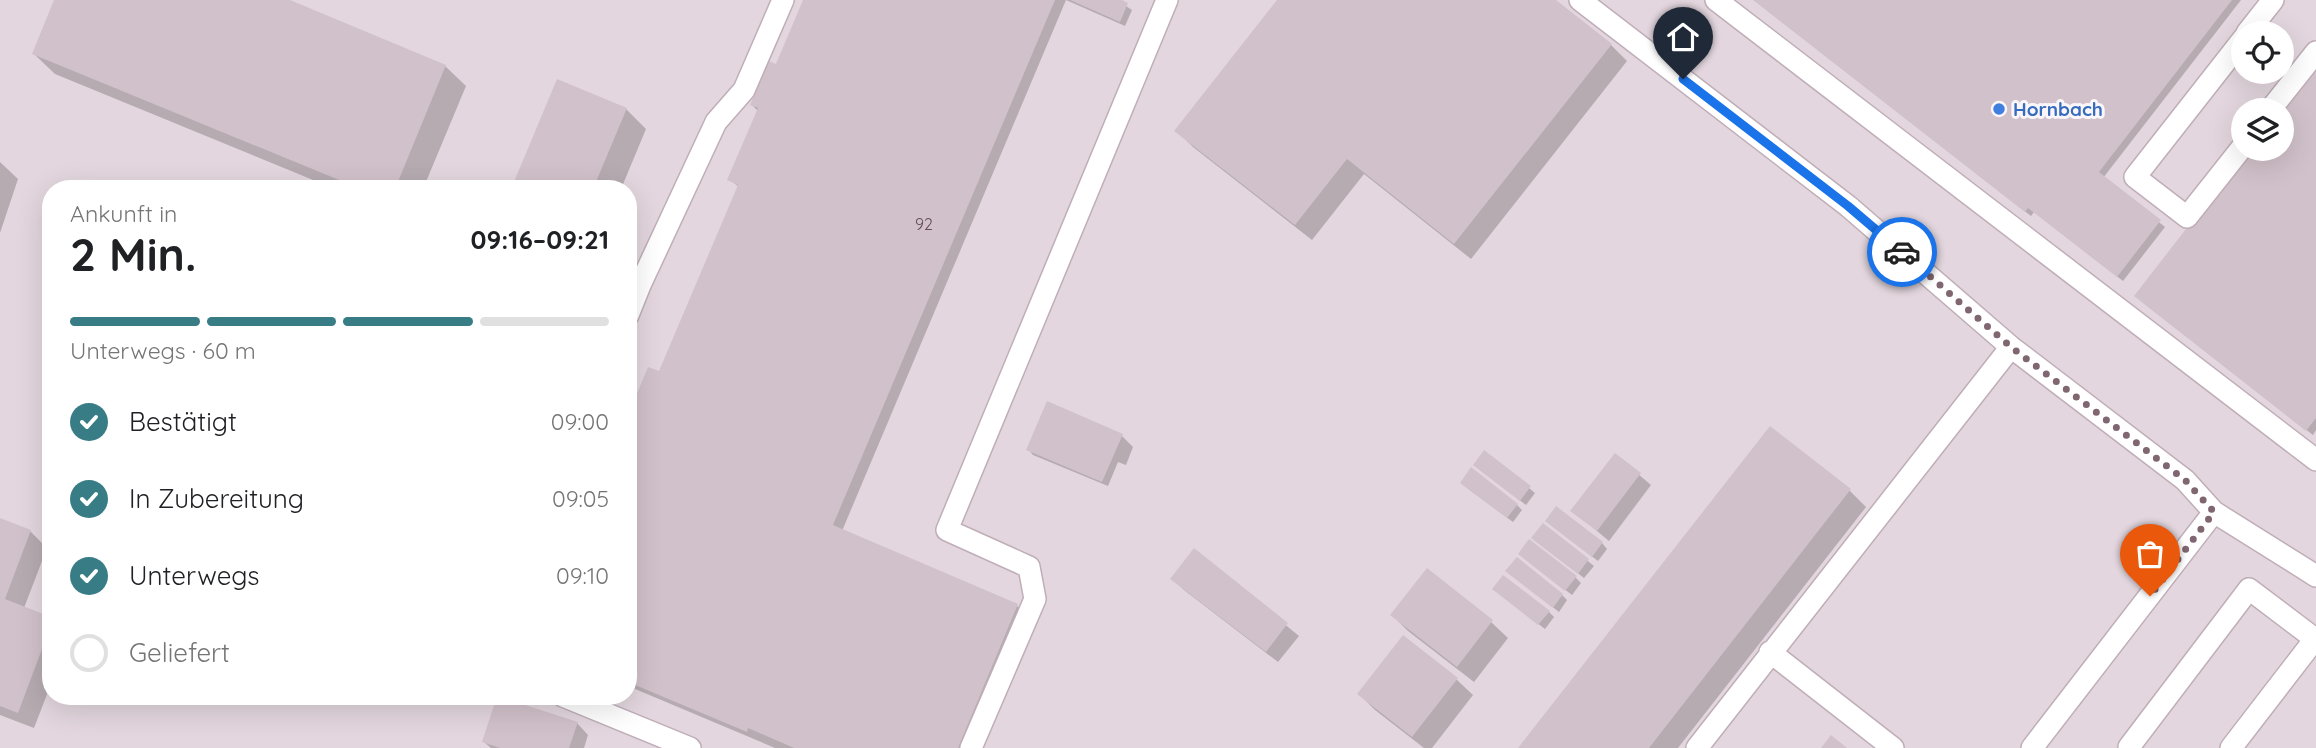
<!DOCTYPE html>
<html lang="de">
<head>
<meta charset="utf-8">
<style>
  :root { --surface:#fff; --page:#f2f2f2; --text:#202124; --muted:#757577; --line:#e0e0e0; --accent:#387d85 }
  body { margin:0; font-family:Quicksand,sans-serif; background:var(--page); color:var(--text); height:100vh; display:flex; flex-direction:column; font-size:26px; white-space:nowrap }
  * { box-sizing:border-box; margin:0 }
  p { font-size:23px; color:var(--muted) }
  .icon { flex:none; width:38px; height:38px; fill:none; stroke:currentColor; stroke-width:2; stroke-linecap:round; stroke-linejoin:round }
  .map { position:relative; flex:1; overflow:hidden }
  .panel { position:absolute; left:42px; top:180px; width:595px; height:525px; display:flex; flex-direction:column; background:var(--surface); border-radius:28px; box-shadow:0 7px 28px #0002 }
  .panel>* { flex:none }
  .controls { position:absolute; left:2231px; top:21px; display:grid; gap:14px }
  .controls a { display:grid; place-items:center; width:63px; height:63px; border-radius:50%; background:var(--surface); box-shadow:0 7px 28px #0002; font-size:35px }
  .pin { position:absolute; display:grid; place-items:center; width:60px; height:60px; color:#fff; margin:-72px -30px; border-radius:50% 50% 50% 0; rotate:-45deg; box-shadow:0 0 7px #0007 }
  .pin .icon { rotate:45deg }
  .courier { position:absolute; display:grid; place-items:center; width:70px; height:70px; margin:-35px; border:5px solid #1a73e8; border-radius:50%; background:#fff; color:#222; box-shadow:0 2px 9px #0007 }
  .summary em { font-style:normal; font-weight:700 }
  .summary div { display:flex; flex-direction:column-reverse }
  .summary { display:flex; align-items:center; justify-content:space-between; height:119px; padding:0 28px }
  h1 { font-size:46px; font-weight:700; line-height:52px }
  .bar { display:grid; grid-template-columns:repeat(4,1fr); gap:10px 7px; align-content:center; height:84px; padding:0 28px }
  .bar i { height:9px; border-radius:5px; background:var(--line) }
  .bar .active { background:var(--accent) }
  .bar p { grid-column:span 4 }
  ol { padding:0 28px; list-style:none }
  li { display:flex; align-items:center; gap:21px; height:77px }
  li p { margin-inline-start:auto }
  li .icon { padding:7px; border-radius:50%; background:var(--accent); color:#fff; stroke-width:4 }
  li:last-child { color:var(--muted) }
  li i { width:38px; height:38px; border:4px solid var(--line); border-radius:50% }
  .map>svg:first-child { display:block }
  .built { fill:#e3d6de; fill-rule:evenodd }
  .shadow { fill:#0003 }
  .building { fill:#d1c1ca }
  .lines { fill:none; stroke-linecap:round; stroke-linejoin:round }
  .minor-casing { stroke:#bfaeb7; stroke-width:24 }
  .minor { stroke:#fff; stroke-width:21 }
  .done { stroke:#7f6671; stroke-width:7; stroke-dasharray:0 12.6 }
  .route { stroke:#1a73e8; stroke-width:9 }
  .shop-dot { fill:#3f7fe0; stroke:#fbf6f9; stroke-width:2.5 }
  .labels { text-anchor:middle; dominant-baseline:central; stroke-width:6; stroke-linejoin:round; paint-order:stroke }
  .number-label { font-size:16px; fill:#664a56 }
  .shop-label { font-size:19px; font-weight:bold; fill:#366cbe; stroke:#fbf6f9; text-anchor:start }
</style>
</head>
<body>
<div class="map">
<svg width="2316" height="748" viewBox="0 0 2316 748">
  <rect width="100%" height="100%" fill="#efe5eb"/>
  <path class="built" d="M0,0H2316V748H0ZM2244,33H2282V72H2244ZM2244,110H2282V149H2244ZM51,189H628V696H51Z"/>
  <path class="shadow" d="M56,0H285L445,66L466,86L423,189H335L55,74L34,54Z
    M805,0H1066L842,531L1017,606L1034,622L980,748H775L628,686V419L660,373L739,187L729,179L758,111L752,105L784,69Z
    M1066,0H1117L1132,10L1125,26Z
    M1279,0H1553L1611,45L1627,61L1471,259L1364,174L1312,240L1193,147L1176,130Z
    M1754,0H2241L2103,178L2165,227L2123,281L2034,212L2031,216Z
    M2316,65V430L2313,435L2141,301L2250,149H2282Z
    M626,109L646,129L621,189H513Z
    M0,162L18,179L0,233Z
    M1770,428L1850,491L1866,507L1678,748H1520Z
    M1122,436L1133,447L1126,465L1118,462L1108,486L1033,455L1028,449Z
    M1485,452L1535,493L1526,505L1480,470Z
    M1616,455L1651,485L1609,541L1573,511Z
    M1467,488L1517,505L1522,510L1513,522Z
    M0,520L30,531L47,548L24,608L51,618V684L34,728L0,715Z
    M1543,526L1594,566L1584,578L1539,543Z
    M1552,526L1602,543L1607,549L1598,561Z
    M1195,551L1299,636L1278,662L1184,590L1172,578Z
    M1526,559L1575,577L1581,583L1572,595Z
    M1513,576L1562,595L1567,600L1559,612Z
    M1500,594L1549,612L1554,617L1545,629Z
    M1392,615L1491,622L1508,638L1474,682L1408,631Z
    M1456,679L1473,695L1432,748H1424L1375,710L1359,694Z
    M577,723L588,735L584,748H491L484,742Z"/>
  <path class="building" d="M54,0H290L446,65L395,189H361L32,54Z
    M803,0H1055L833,525L1018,604L958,748H794L748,728L747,732L628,682V415L648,367L659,371L738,185L727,180L758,108L750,105L769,61L776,64Z
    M1070,0H1122L1128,3L1120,22Z
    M1277,0H1556L1612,44L1454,244L1347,159L1295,225L1174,131Z
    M1753,0H2232L2099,172L2161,220L2117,277L2028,208L2025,212Z
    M2316,62V418L2306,431L2134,296L2248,149H2282V110Z
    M557,79L627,108L593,189H511Z
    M1047,401L1123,434L1102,482L1026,450Z
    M1770,426L1851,489L1649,748H1518Z
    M1484,450L1531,486L1520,501L1473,465Z
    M1615,453L1641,473L1597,531L1570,511Z
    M1471,467L1518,504L1507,518L1460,483Z
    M1556,506L1603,542L1592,557L1545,521Z
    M0,518L31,530L5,599L51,617V625L18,713L0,706Z
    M1543,523L1589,559L1578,574L1531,538Z
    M1529,539L1577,576L1565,591L1518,554Z
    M1194,548L1288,623L1266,652L1170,579Z
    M1517,557L1563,594L1553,608L1505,571Z
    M1427,568L1493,620L1457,667L1390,615Z
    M1503,575L1550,611L1538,625L1492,589Z
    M1403,635L1458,678L1412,737L1357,694Z
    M497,696L578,722L569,748H500L482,742Z
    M1831,735L1847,748H1821Z"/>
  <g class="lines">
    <g class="minor-casing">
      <path id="minor" d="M1580,0L1848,206L2011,347L2185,480L2214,512L2316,576
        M1716,0L2316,460
        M2247,33L2273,0
        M2244,38L2135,177L2187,217L2244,145
        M2270,110L2316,52
        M628,315L640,285L716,122L744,90L783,0
        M1770,652L1893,748
        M563,696L690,748
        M971,748L1035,599L1029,567L947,530L1167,0
        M1697,748L2011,347
        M2032,748L2214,512
        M2130,748L2129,747L2249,589L2315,639L2231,748"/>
    </g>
    <use href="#minor" class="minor"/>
  </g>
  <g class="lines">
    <path class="done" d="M1902,252L2011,347L2185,480L2214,512L2150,596"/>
    <path class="route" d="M1683,79L1848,206L1902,252"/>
  </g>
  <circle class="shop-dot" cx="1999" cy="109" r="7"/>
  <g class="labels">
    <g class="number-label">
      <text x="924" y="224">92</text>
    </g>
    <g class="shop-label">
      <text x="2013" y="109">Hornbach</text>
    </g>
  </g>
</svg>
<div class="controls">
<a><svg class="icon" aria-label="locate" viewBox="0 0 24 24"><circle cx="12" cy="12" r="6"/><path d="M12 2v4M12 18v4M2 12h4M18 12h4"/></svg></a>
<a><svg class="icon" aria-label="layers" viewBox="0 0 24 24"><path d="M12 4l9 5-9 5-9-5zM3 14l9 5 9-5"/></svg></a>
</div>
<div class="pin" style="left:2150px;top:596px;background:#ea580c"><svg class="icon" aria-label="bag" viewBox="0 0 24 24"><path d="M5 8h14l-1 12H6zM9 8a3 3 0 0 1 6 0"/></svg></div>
<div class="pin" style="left:1683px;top:79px;background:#1f2937"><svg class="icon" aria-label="home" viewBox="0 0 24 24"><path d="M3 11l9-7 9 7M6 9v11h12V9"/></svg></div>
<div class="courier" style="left:1902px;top:252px"><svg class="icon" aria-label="car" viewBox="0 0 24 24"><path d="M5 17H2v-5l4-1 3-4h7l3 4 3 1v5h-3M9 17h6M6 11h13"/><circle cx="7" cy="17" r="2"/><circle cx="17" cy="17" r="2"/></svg></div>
<section class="panel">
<div class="summary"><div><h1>2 Min.</h1><p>Ankunft in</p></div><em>09:16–09:21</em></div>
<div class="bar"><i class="active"></i><i class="active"></i><i class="active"></i><i></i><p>Unterwegs · 60 m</p></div>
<ol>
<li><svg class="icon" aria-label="check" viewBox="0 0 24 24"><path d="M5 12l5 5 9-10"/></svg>Bestätigt<p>09:00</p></li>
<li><svg class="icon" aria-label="check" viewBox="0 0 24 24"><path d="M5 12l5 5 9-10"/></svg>In Zubereitung<p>09:05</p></li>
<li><svg class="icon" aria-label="check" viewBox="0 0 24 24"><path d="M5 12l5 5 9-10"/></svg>Unterwegs<p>09:10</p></li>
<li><i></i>Geliefert</li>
</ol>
</section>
</div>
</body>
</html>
